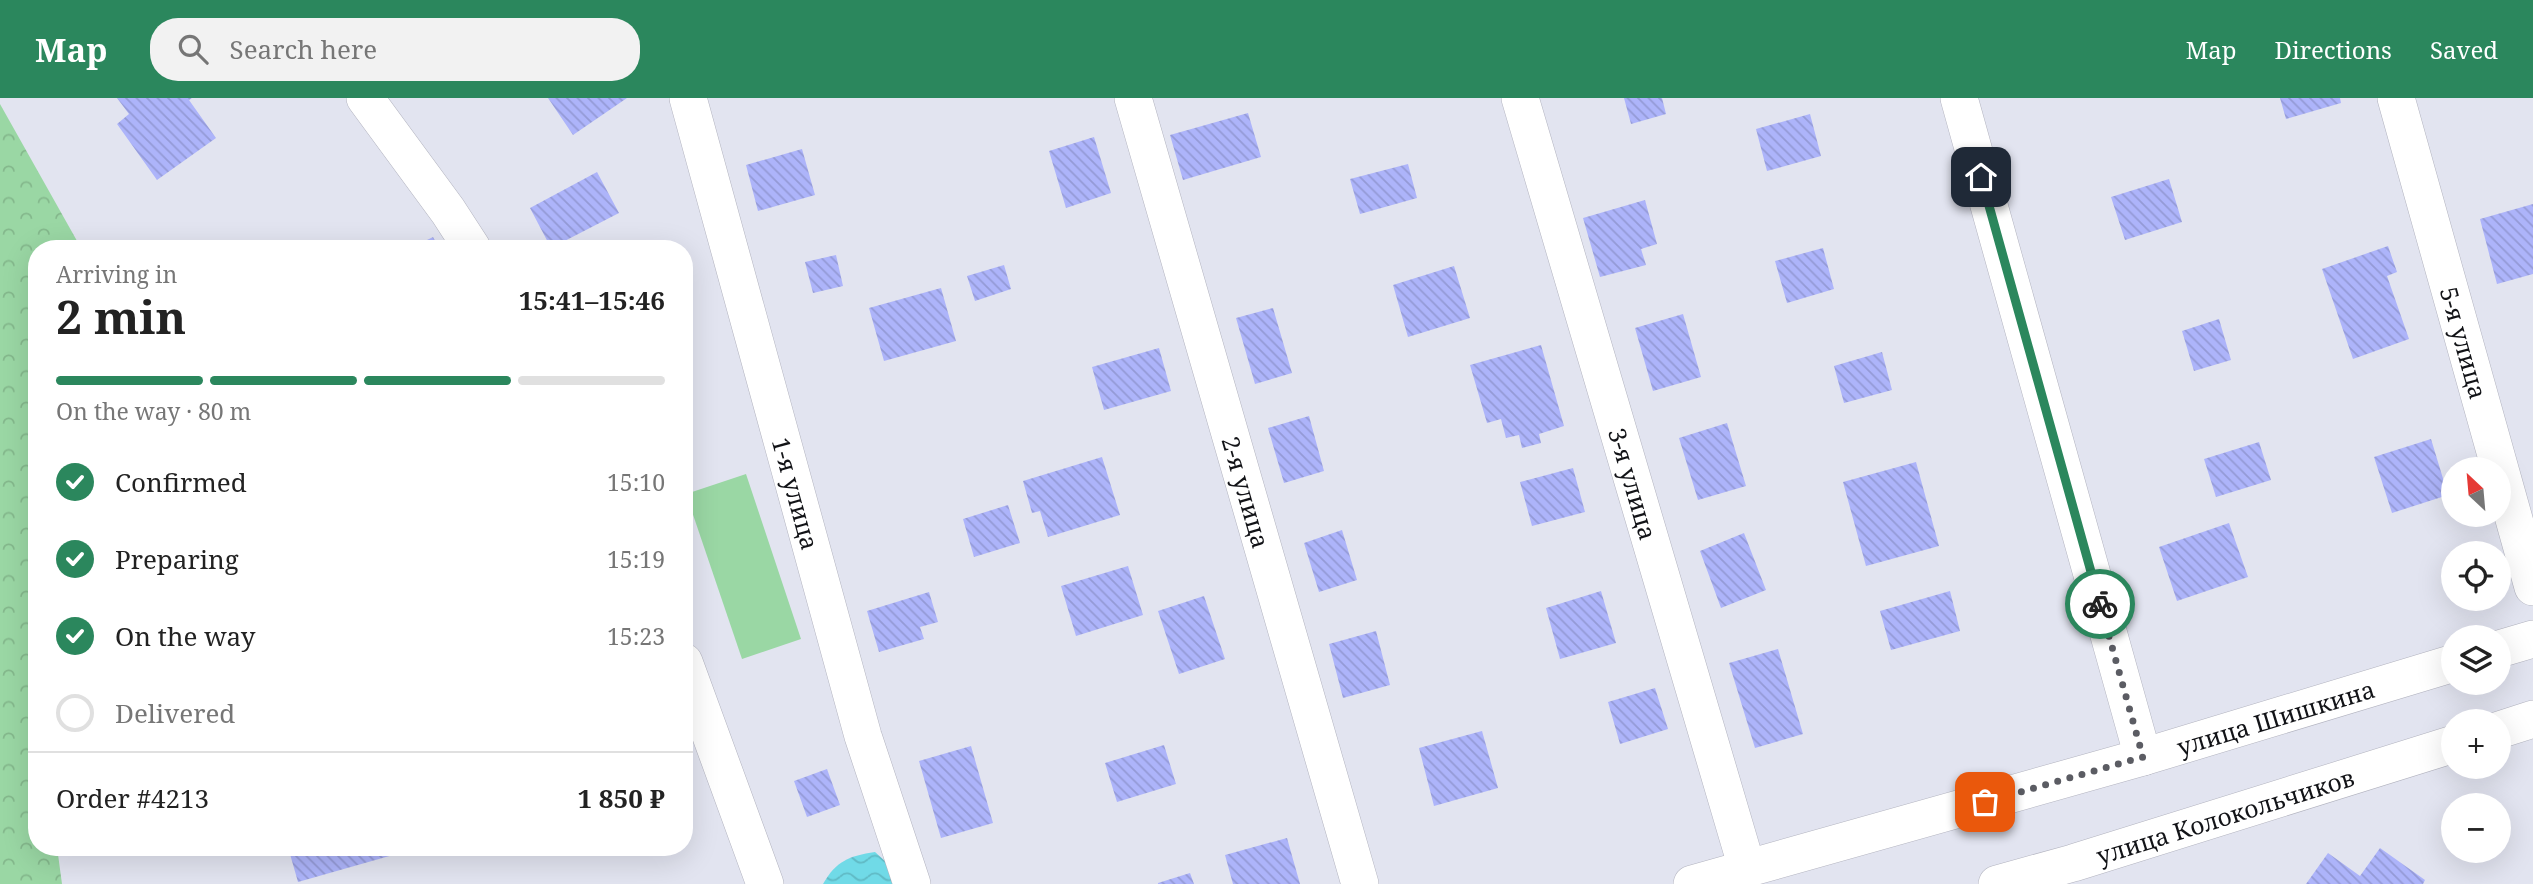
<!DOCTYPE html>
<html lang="en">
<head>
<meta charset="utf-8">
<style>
  :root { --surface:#fff; --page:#f2f2f2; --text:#222; --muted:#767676; --line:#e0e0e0; --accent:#2b875d }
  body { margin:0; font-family:"Noto Serif",serif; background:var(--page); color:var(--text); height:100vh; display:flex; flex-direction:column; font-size:26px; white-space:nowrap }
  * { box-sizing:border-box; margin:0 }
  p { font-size:23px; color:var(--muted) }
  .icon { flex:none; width:38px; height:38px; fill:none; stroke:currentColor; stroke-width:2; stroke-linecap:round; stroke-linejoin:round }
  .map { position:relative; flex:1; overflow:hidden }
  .drawer { position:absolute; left:28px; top:142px; width:665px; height:616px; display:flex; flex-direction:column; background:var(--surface); border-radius:28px; box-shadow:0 7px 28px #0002 }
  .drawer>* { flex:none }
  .needle { width:46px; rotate:334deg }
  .buttons { position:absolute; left:2441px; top:359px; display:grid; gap:14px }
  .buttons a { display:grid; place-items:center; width:70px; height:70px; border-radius:50%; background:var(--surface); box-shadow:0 7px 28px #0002; font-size:35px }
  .pin { position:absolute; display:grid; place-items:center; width:60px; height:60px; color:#fff; margin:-30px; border-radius:14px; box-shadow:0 4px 10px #0006 }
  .courier { position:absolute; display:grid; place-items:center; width:70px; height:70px; margin:-35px; border:5px solid #2b875d; border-radius:50%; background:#fff; color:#222; box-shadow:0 2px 9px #0007 }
  .summary em { font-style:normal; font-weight:700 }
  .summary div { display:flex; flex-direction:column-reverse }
  .summary { display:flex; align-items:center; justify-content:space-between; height:119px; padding:0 28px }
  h1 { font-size:46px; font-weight:700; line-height:52px }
  .bar { display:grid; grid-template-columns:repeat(4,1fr); gap:10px 7px; align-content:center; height:84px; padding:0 28px }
  .bar i { height:9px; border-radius:5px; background:var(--line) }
  .bar .active { background:var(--accent) }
  .bar p { grid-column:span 4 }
  .line { display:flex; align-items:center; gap:18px; padding:0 28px; border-top:2px solid var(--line) }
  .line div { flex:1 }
  ol { padding:0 28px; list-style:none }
  li { display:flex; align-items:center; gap:21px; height:77px }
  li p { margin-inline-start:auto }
  li .icon { padding:7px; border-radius:50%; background:var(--accent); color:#fff; stroke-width:4 }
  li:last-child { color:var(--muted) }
  li i { width:38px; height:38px; border:4px solid var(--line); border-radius:50% }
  header { display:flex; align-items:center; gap:42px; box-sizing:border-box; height:98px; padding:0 35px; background:var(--accent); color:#fff }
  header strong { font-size:33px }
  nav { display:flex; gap:38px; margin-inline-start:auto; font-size:24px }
  .search { width:490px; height:63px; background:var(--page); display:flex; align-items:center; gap:18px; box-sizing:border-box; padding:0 24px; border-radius:28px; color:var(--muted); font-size:26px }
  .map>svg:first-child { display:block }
  .green { fill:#9ad7a4 }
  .forest { fill:url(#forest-crowns) }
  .water { fill:url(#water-waves) }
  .building { fill:url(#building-back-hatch) }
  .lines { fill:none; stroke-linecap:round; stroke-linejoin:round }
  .street-casing { stroke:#b2b3bf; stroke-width:38 }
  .street { stroke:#fff; stroke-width:37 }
  .done { stroke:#5b5c63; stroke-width:7; stroke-dasharray:0 12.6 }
  .route { stroke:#2b875d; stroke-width:9 }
  .labels { text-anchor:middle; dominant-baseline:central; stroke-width:5; stroke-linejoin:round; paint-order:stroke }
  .street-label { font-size:24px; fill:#121317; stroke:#eff1fd }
</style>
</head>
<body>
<header>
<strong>Map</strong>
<div class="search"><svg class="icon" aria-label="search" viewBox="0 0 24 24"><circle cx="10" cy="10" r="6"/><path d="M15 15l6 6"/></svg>Search here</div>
<nav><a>Map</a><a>Directions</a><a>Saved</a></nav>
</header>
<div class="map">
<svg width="2533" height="786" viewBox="0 0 2533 786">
  <defs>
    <pattern id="forest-crowns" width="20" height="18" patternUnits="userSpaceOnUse" patternTransform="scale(1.75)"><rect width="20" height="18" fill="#9ad7a4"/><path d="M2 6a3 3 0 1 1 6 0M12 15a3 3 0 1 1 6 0" fill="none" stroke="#84b88c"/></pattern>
    <pattern id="water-waves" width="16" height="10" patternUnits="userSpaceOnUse" patternTransform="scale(1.75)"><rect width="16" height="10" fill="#70dae7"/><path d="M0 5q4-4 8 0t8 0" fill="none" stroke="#60bac5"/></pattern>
    <pattern id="building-back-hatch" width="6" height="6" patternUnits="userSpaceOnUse" patternTransform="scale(1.75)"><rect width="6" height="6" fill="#adb4fa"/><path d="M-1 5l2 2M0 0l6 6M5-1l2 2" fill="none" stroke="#949ad6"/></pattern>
  </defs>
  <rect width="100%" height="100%" fill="#e2e4f0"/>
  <path class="green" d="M746,376L801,541L742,561L686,396Z"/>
  <path class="forest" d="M0,6L81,150H37V749H57L62,786H0Z"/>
  <path class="water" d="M875,754L885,763L896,786H823C836,763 849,758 875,754Z"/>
  <path class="building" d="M117,0H192L189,2L216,40L157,82L117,26L129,16Z
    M548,0H627L573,37Z
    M1624,0H1662L1666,16L1631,26Z
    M2280,0H2340L2341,5L2286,21Z
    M1248,15L1261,59L1183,82L1170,37Z
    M1810,16L1821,58L1767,73L1756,31Z
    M1094,39L1111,95L1066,110L1049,53Z
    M802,51L815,97L758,113L746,67Z
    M1408,66L1417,100L1360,116L1350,81Z
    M597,74L619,115L551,150L530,110Z
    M2169,81L2182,124L2125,142L2111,99Z
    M1645,102L1657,146L1641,151L1646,167L1600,179L1583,120Z
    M2533,106V176L2497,186L2480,121Z
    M433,139L439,150H411Z
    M2388,148L2397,174L2387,178L2409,241L2353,261L2322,171Z
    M1823,150L1834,191L1787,205L1775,163Z
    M836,157L843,188L813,195L805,164Z
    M1004,167L1011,191L975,203L967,178Z
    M1454,168L1470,220L1408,239L1393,187Z
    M941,190L956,243L884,263L869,210Z
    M1273,210L1292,275L1255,286L1236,220Z
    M1683,216L1701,279L1653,293L1635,230Z
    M2219,221L2231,262L2194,273L2182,233Z
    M1541,247L1564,328L1539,336L1541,345L1522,350L1519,337L1506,340L1501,321L1487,325L1470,267Z
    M1159,250L1171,293L1104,312L1092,269Z
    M1882,254L1892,292L1844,305L1834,268Z
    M1309,318L1324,373L1284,385L1268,330Z
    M1727,325L1746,388L1698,402L1679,340Z
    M2431,341L2448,397L2392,415L2374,359Z
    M2259,344L2271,382L2216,399L2204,361Z
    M1102,359L1120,417L1048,439L1040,413L1032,415L1023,383Z
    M1916,364L1939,448L1866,468L1843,384Z
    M1573,370L1585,414L1532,428L1520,384Z
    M1008,407L1020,445L974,459L963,421Z
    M2229,425L2248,479L2177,503L2159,449Z
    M1342,432L1357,482L1319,494L1304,445Z
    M1744,435L1766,492L1721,510L1700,453Z
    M1128,468L1143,517L1076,538L1061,488Z
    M1601,493L1616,545L1560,561L1546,510Z
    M1950,493L1960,533L1891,552L1880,513Z
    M929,494L938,524L920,529L924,541L879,554L867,513Z
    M1204,498L1225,561L1179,576L1158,513Z
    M1376,533L1390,587L1343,600L1329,546Z
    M1778,551L1803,636L1755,650L1729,565Z
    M1655,590L1668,631L1620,646L1608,604Z
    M1482,633L1498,690L1434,708L1419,650Z
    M1164,647L1176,686L1117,704L1105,665Z
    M971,648L993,725L941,740L919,663Z
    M827,671L840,707L807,719L794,683Z
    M1287,740L1300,786H1233L1225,757Z
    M288,749H399L400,755L298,784Z
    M2380,750L2425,782L2423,786H2306L2328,755L2360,778Z
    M1190,775L1194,786H1158V785Z"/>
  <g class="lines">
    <g class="street-casing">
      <g id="street">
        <path d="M365,0L448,113L472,150"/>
        <path id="s1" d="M688,0L863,638L912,786"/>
        <path id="s2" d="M1133,0L1360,786"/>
        <path id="s3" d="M1520,0L1747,770"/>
        <path d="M1959,0L2143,659"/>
        <path id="s4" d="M2396,0L2533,489"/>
        <path d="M2499,551L2533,541"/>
        <path d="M684,564L765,786"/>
        <path d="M2499,632L2533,621"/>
        <path id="s5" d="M1692,786L2143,659L2454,565"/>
        <path id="s6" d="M1997,786L2073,765L2454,646"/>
      </g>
    </g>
    <use href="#street" class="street"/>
  </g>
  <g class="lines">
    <path class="done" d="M1985,704L2143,659L2100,506"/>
    <path class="route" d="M1981,79L2100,506"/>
  </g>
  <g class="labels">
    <g class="street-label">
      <text stroke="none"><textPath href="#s4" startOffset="254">5-я улица</textPath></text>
      <text stroke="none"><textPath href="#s3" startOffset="402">3-я улица</textPath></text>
      <text stroke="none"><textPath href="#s2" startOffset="410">2-я улица</textPath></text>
      <text stroke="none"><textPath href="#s1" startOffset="410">1-я улица</textPath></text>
      <text stroke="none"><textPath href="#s5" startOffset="607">улица Шишкина</textPath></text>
      <text stroke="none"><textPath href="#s6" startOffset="238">улица Колокольчиков</textPath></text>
    </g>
  </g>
</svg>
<div class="buttons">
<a><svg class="needle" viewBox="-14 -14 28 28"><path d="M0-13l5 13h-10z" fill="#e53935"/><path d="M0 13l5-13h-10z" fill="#767676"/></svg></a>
<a><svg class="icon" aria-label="locate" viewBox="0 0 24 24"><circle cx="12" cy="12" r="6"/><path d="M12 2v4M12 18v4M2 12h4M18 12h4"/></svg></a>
<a><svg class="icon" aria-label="layers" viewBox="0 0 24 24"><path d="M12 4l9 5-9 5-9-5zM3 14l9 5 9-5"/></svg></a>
<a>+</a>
<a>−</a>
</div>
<div class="pin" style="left:1985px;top:704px;background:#ea580c"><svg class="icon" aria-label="bag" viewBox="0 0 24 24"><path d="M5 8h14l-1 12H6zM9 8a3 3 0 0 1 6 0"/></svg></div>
<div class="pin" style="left:1981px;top:79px;background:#1f2937"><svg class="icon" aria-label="home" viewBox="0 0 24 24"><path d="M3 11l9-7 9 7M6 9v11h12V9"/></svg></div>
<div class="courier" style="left:2100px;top:506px"><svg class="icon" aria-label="bike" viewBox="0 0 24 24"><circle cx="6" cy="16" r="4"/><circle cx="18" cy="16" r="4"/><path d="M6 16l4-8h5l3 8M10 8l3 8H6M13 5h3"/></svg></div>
<section class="drawer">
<div class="summary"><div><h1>2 min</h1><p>Arriving in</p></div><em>15:41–15:46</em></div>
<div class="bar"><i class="active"></i><i class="active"></i><i class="active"></i><i></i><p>On the way · 80 m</p></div>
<ol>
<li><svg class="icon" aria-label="check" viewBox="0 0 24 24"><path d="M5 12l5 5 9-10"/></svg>Confirmed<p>15:10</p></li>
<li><svg class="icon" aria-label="check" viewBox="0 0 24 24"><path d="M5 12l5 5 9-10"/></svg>Preparing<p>15:19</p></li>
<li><svg class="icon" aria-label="check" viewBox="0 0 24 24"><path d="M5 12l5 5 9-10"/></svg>On the way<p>15:23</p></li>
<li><i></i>Delivered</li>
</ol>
<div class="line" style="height:91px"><div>Order #4213</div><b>1 850 ₽</b></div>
</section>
</div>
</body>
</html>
